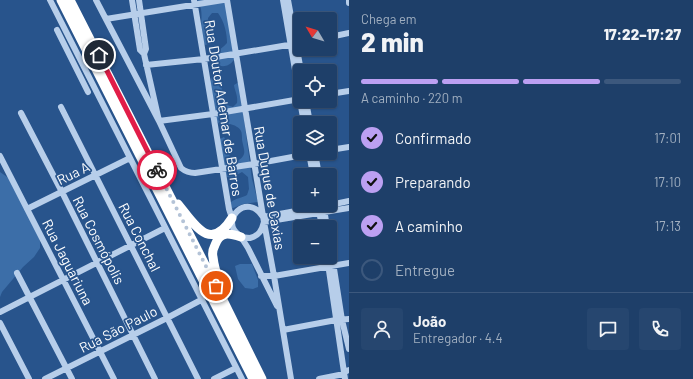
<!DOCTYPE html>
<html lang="pt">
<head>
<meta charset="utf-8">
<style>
  :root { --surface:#1e3f69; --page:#26466f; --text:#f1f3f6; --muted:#a1afc0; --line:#3c587d; --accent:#bca0f2 }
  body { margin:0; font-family:Barlow,sans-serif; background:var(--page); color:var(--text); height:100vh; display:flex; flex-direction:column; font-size:15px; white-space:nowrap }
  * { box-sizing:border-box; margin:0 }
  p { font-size:13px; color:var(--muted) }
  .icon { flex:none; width:22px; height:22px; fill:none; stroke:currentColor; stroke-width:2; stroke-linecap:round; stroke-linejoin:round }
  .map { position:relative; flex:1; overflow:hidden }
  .panel { display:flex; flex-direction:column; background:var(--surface); width:344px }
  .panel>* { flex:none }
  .needle { width:26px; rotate:308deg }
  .fabs { position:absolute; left:293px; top:12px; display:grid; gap:8px }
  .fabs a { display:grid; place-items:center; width:44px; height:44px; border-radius:4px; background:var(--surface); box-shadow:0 1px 3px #0004,0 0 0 1px var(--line); font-size:20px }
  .pin { position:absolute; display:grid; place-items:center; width:34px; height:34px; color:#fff; margin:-17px; border:2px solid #fff; border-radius:50%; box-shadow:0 1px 4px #0007 }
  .courier { position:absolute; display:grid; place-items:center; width:40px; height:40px; margin:-20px; border:3px solid #e11d48; border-radius:50%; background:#fff; color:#222; box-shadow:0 1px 5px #0007 }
  .overview em { font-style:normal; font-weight:800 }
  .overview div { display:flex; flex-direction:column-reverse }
  .overview { display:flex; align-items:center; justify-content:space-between; height:68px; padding:0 12px }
  h1 { font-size:26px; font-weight:800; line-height:30px }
  .bar { display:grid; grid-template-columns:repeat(4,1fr); gap:6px 4px; align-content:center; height:48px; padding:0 12px }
  .bar i { height:5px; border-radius:3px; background:var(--line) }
  .bar .active { background:var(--accent) }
  .bar p { grid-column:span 4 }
  .line { display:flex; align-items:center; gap:10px; padding:0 12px; border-top:1px solid var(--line) }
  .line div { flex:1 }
  .round { display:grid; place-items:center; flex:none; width:42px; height:42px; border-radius:4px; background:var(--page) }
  ol { padding:0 12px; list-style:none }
  li { display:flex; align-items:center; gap:12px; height:44px }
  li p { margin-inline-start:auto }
  li .icon { padding:4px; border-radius:50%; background:var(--accent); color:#111; stroke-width:4 }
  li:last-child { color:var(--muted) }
  li i { width:22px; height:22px; border:2px solid var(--line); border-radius:50% }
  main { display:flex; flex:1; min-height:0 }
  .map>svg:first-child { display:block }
  .green { fill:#3c6ea8 }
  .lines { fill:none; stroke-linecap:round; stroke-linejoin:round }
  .minor { stroke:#b7ceea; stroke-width:6 }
  .highway { stroke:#fff; stroke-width:9 }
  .done { stroke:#b4c3d7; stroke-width:4; stroke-dasharray:0 7.2 }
  .route { stroke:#e11d48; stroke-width:5 }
  .labels { text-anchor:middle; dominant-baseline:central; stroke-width:3.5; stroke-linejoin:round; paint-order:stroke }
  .street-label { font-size:14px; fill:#fff; stroke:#28548c }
</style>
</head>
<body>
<main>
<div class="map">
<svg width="349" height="379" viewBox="0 0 349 379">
  <rect width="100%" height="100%" fill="#28548c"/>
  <path class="green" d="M198,0H229L234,60C228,67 224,67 215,65L213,61V55C218,50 223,48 227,43C227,33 224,21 218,13H212L208,18L209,30L212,36L211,43L205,45C198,34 203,22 201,9C200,6 199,3 198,0Z
    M218,76C223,85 221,96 227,105L233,107L237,103C238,95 235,92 234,85L239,82L252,179L258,202L243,204L231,209V202C236,198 242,198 247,195L249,189L248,177L242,172L231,178L225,176L218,140L224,137C230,145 227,151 231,160L236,162C248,155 244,151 242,140C242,137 242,133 241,131C239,127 234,125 230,124L225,127L220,125L216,120L210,83L212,77Z
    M0,172L10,179L39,236L40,242V248L34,257L23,267L2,292L0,297Z
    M240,264H252L258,280V287L253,289L245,288L238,279L235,266Z"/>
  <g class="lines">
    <path class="minor" d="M50,0L242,379
      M96,0L159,121L181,168C186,172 189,173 195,173L254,164L314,153
      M132,0L140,50L144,54L159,121L213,114L300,99
      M139,0L146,49L144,54
      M194,0L229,209L232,218
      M227,0L264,222L274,276L291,379
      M283,0L300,99
      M288,0L301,71
      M349,0V3
      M106,19L223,0
      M57,30L88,92
      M330,37L349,33
      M146,65L204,59L300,43
      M330,94L349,91
      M300,101L304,123
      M306,101L310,123
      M61,107L198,379
      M21,113L62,192L155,379
      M330,150L349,147
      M309,153L313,175
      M315,153L319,175
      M0,156L114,379
      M329,205L263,217C247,191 219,221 239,235C242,237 246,238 250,238C259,236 262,230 264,222L349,208
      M330,205L349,201
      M27,209L130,158
      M324,209L327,227
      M319,211L322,227
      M241,237L248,248L277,306
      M330,243L342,320L349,349
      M327,257L345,379
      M17,273L72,379
      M261,276H274L349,263
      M0,312L165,228
      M0,323L29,379
      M283,330L336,320L349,319
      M45,379L167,318L201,300
      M214,379L236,368
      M319,379L344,374L346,371L349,370"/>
    <path class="highway" d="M61,0L253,379
      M70,0L223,300L262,379
      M178,204C195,225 210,253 232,218
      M220,285C217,276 214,267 213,257C212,253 213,249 215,245C220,231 229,233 241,237"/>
  </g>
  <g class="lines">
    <path class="done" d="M157,170L216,286"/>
    <path class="route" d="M99,55L157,170"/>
  </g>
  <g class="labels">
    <g class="street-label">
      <text transform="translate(224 108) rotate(81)">Rua Doutor Ademar de Barros</text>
      <text transform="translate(73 173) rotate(-26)">Rua A</text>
      <text transform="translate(270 188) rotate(80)">Rua Duque de Caxias</text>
      <text transform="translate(140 237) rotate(63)">Rua Conchal</text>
      <text transform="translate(99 240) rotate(63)">Rua Cosmópolis</text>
      <text transform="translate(68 262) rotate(63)">Rua Jaguariuna</text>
      <text transform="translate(118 329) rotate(-27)">Rua São Paulo</text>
    </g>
  </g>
</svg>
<div class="fabs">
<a><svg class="needle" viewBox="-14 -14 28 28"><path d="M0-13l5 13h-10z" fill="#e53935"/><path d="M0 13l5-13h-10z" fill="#a1afc0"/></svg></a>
<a><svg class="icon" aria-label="locate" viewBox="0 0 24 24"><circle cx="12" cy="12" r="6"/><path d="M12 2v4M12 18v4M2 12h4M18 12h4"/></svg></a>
<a><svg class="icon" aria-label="layers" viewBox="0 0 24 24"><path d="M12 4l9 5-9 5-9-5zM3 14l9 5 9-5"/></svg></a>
<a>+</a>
<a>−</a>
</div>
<div class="pin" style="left:216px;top:286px;background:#ea580c"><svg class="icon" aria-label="bag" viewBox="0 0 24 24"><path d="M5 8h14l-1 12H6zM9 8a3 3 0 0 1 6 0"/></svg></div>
<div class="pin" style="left:99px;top:55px;background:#1f2937"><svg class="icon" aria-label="home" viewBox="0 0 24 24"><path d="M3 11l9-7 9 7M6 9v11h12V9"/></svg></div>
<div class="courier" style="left:157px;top:170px"><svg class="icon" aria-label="bike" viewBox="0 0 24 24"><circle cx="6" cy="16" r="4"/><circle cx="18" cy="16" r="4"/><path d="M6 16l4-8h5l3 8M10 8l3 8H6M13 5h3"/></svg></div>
</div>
<section class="panel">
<div class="overview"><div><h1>2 min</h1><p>Chega em</p></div><em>17:22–17:27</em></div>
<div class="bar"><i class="active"></i><i class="active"></i><i class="active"></i><i></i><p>A caminho · 220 m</p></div>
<ol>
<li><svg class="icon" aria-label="check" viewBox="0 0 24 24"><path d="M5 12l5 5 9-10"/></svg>Confirmado<p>17:01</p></li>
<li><svg class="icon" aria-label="check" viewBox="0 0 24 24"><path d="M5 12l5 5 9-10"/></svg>Preparando<p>17:10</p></li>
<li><svg class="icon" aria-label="check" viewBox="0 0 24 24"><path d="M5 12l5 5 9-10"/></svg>A caminho<p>17:13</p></li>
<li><i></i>Entregue</li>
</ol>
<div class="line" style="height:72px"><a class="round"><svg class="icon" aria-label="person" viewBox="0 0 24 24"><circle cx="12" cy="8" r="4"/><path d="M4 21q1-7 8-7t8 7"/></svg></a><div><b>João</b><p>Entregador · 4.4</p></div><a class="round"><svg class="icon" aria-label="chat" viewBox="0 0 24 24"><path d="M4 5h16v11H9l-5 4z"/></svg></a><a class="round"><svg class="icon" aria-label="phone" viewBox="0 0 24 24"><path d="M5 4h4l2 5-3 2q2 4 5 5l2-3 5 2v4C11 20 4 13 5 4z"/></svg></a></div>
</section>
</main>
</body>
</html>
